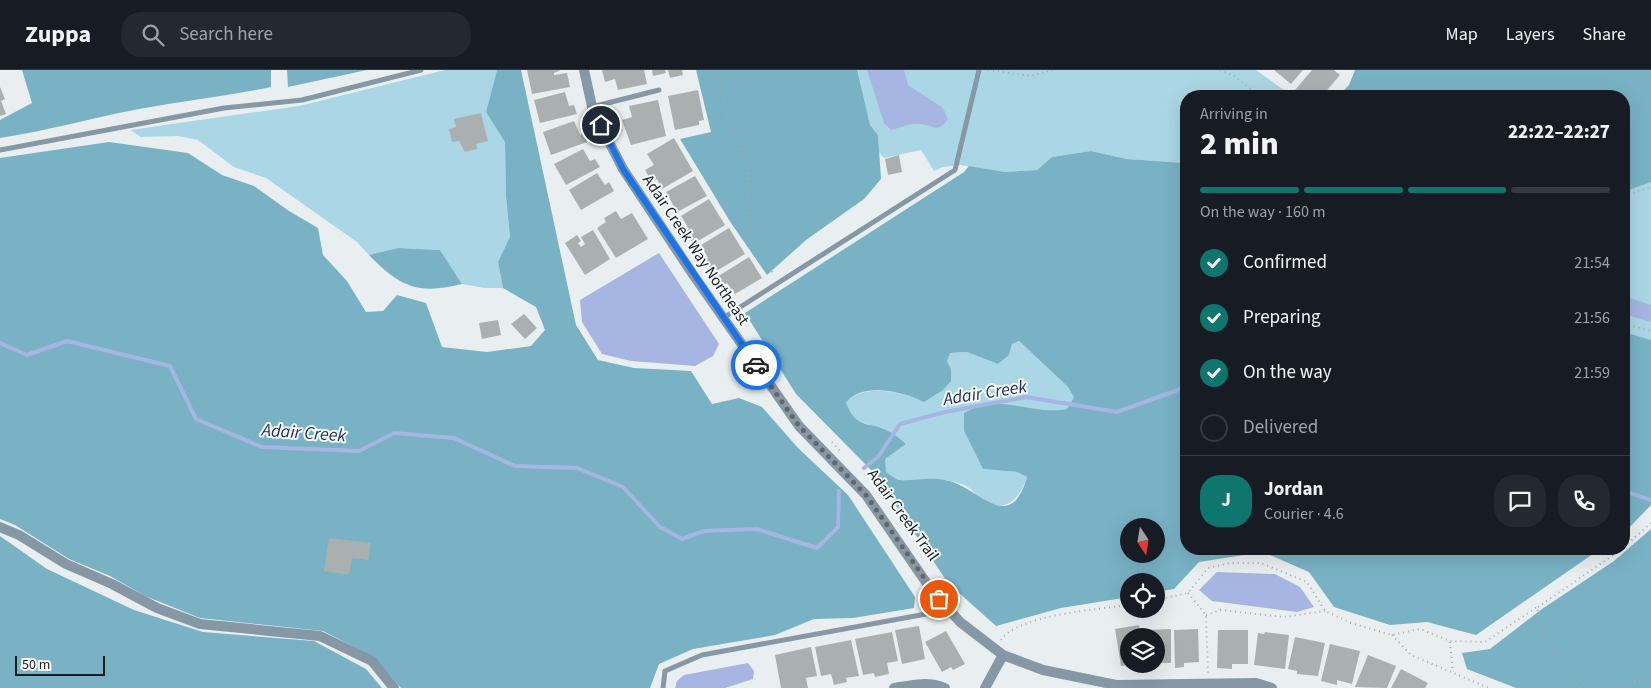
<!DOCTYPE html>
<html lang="en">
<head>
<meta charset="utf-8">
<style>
  :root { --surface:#171b24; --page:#242831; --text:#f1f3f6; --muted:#9ea1a6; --line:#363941; --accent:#0f766e }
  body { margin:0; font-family:"Source Sans 3",sans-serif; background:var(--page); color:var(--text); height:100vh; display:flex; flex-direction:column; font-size:19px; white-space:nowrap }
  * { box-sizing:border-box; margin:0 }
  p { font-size:16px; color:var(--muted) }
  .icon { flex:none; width:28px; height:28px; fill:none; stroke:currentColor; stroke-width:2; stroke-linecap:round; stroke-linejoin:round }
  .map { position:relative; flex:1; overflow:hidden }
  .panel { position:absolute; left:1180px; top:20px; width:450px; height:465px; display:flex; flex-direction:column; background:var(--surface); border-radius:20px; box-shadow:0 5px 20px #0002 }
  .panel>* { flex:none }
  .needle { width:32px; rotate:168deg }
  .controls { position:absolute; left:1120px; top:448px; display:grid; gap:10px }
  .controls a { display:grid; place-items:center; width:45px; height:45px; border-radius:50%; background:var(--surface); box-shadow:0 5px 20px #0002; font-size:25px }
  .scale { position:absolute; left:15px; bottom:12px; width:90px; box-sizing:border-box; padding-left:5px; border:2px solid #1a1c1d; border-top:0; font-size:14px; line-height:18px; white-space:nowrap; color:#1a1c1d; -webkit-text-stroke:4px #f6fcfe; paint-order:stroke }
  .pin { position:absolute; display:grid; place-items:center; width:42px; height:42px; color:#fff; margin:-21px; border:2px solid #fff; border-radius:50%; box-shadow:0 1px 5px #0007 }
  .courier { position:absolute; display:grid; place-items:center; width:50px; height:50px; margin:-25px; border:4px solid #1a73e8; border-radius:50%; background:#fff; color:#222; box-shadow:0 1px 6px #0007 }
  .head em { font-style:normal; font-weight:800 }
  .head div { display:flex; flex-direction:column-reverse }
  .head { display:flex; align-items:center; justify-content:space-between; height:85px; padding:0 20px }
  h1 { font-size:32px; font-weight:800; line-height:38px }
  .bar { display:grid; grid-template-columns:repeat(4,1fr); gap:8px 5px; align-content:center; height:60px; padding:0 20px }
  .bar i { height:6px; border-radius:4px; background:var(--line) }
  .bar .active { background:var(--accent) }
  .bar p { grid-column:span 4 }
  .line { display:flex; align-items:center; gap:12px; padding:0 20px; border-top:1px solid var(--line) }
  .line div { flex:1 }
  .round { display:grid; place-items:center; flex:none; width:52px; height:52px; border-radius:20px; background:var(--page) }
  ol { padding:0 20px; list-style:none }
  li { display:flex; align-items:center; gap:15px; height:55px }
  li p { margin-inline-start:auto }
  li .icon { padding:5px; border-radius:50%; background:var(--accent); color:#fff; stroke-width:4 }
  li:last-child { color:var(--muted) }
  li i { width:28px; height:28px; border:2px solid var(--line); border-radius:50% }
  header { display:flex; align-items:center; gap:30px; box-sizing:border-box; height:70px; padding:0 25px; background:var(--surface); border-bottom:1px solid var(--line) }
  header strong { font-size:24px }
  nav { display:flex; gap:28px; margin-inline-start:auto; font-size:18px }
  .search { width:350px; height:45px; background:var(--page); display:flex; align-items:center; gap:12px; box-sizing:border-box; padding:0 18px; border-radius:20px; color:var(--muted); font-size:19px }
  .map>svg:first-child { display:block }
  .green { fill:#aad6e5 }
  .forest { fill:#79b2c5; fill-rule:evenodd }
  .water { fill:#a6b5e1 }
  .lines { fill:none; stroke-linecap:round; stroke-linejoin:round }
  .stream { stroke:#a6b5e1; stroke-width:4 }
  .building { fill:#aab0b0 }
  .path { stroke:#a6aaac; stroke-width:2; stroke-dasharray:1 4; stroke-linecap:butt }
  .service { stroke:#8697a6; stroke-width:5 }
  .minor { stroke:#8697a6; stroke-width:10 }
  .done { stroke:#626667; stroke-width:5; stroke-dasharray:0 9 }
  .route { stroke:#1a73e8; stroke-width:6 }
  .labels { text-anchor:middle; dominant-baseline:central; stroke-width:4; stroke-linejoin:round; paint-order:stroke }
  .street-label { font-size:16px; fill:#1a1c1d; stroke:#f6fcfe }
  .water-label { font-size:18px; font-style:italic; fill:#222e64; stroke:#f6fcfe }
</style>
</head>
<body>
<header>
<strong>Zuppa</strong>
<div class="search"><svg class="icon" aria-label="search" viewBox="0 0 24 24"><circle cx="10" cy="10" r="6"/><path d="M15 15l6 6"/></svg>Search here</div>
<nav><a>Map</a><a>Layers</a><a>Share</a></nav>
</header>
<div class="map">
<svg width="1651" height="618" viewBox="0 0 1651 618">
  <rect width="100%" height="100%" fill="#e9eff1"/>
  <path class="green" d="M445,0H497L486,42L505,71L506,127L510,168L498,192L503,218H485L462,214L440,180L398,178L369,185L357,172L266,108L234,97L198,70L178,66L141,67L130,60L299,36Z
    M855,0H1256L1292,26H1186V93L1127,89L1091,81L1052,87L1037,100L1005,102L960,95L943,97L934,101L921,80L884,88L879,82L878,65L870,55Z
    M1651,50V287L1624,282V74Z
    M1019,271L1067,316L1074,327L1067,339L1052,342L992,334L964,361L983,399L1017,402L1027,407C1019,431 1003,446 979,427C974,423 970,417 964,415C939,406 923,411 898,410L886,402L884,389L906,374C897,369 888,363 878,358C860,349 856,358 846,333C862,312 904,322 924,332L951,299L947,291L949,283L967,282L998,294L1009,285L1012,274Z"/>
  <path class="forest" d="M22,0H271V17C227,26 183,31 139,39C92,48 47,61 0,68V50L32,33Z
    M287,0H367L288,17Z
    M497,0H521L576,255L598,290L634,298L691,301L712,334L739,328L762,337L798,378L848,425L915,527L914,538L853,548L814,549L775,565L693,579L659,594L650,618H401L375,588L323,561L200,548L145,526L110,506L69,489L15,455L0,449V88L109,72L188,83L222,105L254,116L289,141L318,158L323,185L347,211L366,242L383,241L397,225L426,233L442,277L487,282L531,276L545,260L536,237L503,218L498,192L510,167L506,127L505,72L486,42Z
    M696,0H857L870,55L878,65L881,109L864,129L806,170L767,205L731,153L680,69L711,62Z
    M1355,0H1651V112L1624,122V26H1338L1349,15Z
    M1091,81L1127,89L1186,93V479H1600L1476,565L1427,552L1390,555L1334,537L1309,502L1263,482L1199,492L1174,519L1156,522V511H1129V527L1061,538L996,556L948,513L875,404L796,324L745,243L964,102L969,96L1005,102L1037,100L1052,87ZM1019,271L1067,316L1074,327L1067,339C1038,345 1009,329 982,335C976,337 970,340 964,343V361L983,399L1017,402L1027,407C1010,466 979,418 949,411C932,406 916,411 898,410L886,402L885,389L906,374C901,370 896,365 890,362C869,350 857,361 846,333C862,311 904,322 924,332L943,320L951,311V299L947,291L950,283L967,282L998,294L1009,285L1012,274ZM1129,456H1156V484H1129Z
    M398,178L440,180L462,214C418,225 400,217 369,185Z
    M1624,262L1651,270V435L1624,463Z
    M1651,459V618H1516L1467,599L1462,583L1490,579L1542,539L1614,491Z
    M0,466L47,499L134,540L203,562L314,571L366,599L382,618H0Z"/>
  <path class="water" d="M867,0H904L908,15L943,38L948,49C937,65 933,54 919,54C911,53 900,58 891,60L884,53Z
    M659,183L719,274L713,286L695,296L631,291L602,284L582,252L580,230Z
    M1624,226L1651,235V252L1624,244Z
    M1217,502L1275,504L1300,517L1314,537L1297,542L1212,531L1199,520Z
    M748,593L754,601L753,609L725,618H675L677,611L684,605Z"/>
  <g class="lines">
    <path class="stream" d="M0,273L27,285L67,271L170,296L196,349L262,377L359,381L394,363L454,368L515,396L577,398L623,417L660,457L682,469L704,461L757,459L817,478L838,457L839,421
      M864,398L878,387L900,354L945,342L1026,327L1117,342L1186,317
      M1624,421L1651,430"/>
  </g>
  <path class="building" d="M527,0H561L554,3V5L567,3L570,17L532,24Z
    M602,0H644L647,14L618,20L615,9L605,12Z
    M652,0H665L666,3L653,6Z
    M668,0H682L683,5L670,8Z
    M1274,0H1303L1291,14Z
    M1312,0H1334L1340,5L1322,26H1303L1295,20Z
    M0,17L5,29L1,31L6,44L0,46Z
    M698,20L704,50L699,51V55L675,60L668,26Z
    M565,22L569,36L574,35L577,44L540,53L534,30Z
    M658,30L666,66L631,75L622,50L632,47L629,36Z
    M481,43L488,71L476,74L477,79L465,82L459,71L452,72L449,59L456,57L454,49Z
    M574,51L580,65L583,63L587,72L551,85L543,62Z
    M674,68L693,101L662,119L657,109L652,112L645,100L654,95L647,84Z
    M583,79L590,91L595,89L600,97L566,115L554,94Z
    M899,85L902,102L888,105L885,89Z
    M597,103L605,115L609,112L614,121L581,140L569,120Z
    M695,106L707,126L677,142L666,122Z
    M709,129L725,155L693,174L685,161L689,159L681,146Z
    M616,141L621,149L632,143L648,169L616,188L597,158L606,152L604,148Z
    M729,158L745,184L713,203L705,190L708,188L701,175Z
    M593,160L610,189L585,205L565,173L577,165L581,171L578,173L581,177L585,174L581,167Z
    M749,187L762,208L735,224L727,213L723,216L717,207Z
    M524,244L537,258L525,269L511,254Z
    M498,250L501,265L482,269L479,253Z
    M329,468L371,473L368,490L352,488L349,505L324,501Z
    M1139,555L1141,566H1129V595L1121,596L1115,559Z
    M919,556L925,589L902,594L895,560Z
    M1171,559V593H1156V566H1147V560Z
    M1198,559L1199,592L1184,593V597L1175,598L1174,560Z
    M1218,560H1248V594H1232V599L1217,598Z
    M946,561L965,594L953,600L951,597L942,602L925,572Z
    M892,562L898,591L887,593L889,604L875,607L874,603L863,605L855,569Z
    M1265,562L1289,565L1285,599L1254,595L1258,563L1264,564Z
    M1295,567L1325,573L1318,606L1297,604V601L1288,599Z
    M851,570L859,606L846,608L847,612L834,615L831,604L821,606L815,577Z
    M1330,574L1360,581L1352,614L1337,610V615L1321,611Z
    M811,577L817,606L806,608L808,618H781L775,585Z
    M1368,585L1396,596L1387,618L1355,617Z
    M1401,599L1428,613L1425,618H1391Z"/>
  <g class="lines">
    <path class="path" d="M712,0L720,12L727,46L738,68L748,102L750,164L767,187L773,205
      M988,0L1031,6L1053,0
      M1220,0L1234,6L1260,26
      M1624,126L1651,117
      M1624,254L1651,261
      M832,372L842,383
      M1624,477L1651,453
      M1188,523L1206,545L1208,604
      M1156,530L1188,523L1208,498L1230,493H1261L1307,512L1325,541L1351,553L1392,565L1420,559L1450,571L1485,572L1537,537L1541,557L1554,587L1588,618
      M1538,537L1622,479
      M1206,545L1221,540L1284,547L1325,541
      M1392,565L1411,585L1489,618
      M1001,570C1017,545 1100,539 1129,535
      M1450,572L1453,602
      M1610,618L1633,611L1651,613"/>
    <path class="service" d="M592,37L659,20
      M0,80L224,38L302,30L421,0
      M723,248L955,100L979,0
      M663,618L665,601L702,585L948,540"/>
    <path class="minor" d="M584,0L593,41L623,99L694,206L799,356L866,425L930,518L960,552L1003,585L1043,600L1116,615L1256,613L1272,618
      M0,457L19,465L66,494L112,514L157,538L200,554L320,566L372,591L394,618
      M894,618C911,615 928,611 945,618
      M985,618L1003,585"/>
  </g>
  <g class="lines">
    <path class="done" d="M756,295L799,356L866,425L939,529"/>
    <path class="route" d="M601,55L623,99L756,295"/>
  </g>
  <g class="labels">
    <g class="street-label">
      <text transform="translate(696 180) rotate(56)">Adair Creek Way Northeast</text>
      <text transform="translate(903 445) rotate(54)">Adair Creek Trail</text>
    </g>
    <g class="water-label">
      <text transform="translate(985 323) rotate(-9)">Adair Creek</text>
      <text transform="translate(304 363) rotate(4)">Adair Creek</text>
    </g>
  </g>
</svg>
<div class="controls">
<a><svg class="needle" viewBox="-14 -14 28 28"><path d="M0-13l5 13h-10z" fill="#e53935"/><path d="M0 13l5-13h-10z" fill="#9ea1a6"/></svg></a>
<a><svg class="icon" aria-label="locate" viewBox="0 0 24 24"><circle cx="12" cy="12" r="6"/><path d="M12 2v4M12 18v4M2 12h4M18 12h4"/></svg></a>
<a><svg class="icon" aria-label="layers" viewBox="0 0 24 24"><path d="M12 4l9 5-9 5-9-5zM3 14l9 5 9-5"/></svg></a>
</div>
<div class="scale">50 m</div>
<div class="pin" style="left:939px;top:529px;background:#ea580c"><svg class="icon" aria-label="bag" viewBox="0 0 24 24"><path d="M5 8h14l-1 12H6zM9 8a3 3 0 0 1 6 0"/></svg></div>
<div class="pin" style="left:601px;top:55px;background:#1f2937"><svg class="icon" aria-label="home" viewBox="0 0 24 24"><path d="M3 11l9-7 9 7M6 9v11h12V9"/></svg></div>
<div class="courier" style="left:756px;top:295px"><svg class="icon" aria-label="car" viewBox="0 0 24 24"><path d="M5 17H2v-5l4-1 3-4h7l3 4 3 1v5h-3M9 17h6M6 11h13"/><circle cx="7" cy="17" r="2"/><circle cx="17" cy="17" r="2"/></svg></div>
<section class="panel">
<div class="head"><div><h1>2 min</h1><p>Arriving in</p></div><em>22:22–22:27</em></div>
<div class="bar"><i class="active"></i><i class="active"></i><i class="active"></i><i></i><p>On the way · 160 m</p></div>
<ol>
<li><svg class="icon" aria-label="check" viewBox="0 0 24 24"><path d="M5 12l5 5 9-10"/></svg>Confirmed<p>21:54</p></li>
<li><svg class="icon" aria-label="check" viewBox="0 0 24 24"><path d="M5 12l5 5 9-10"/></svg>Preparing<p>21:56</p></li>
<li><svg class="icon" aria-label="check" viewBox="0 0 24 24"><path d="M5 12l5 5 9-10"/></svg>On the way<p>21:59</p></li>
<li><i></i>Delivered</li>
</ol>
<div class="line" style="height:90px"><b class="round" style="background:var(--accent);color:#fff">J</b><div><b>Jordan</b><p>Courier · 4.6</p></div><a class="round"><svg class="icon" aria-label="chat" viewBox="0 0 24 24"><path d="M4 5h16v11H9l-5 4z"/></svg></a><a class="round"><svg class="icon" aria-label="phone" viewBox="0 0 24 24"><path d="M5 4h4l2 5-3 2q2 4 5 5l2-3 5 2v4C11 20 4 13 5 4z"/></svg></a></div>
</section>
</div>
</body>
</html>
